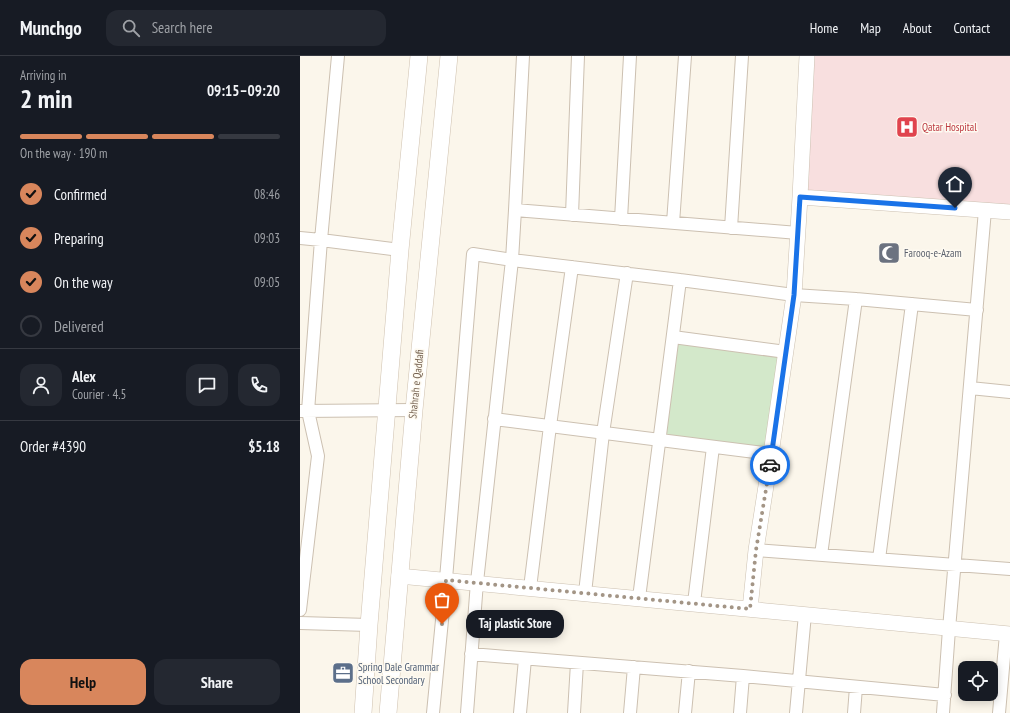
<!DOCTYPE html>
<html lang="en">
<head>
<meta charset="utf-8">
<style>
  :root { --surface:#171b24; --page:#242831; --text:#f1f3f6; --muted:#9ea1a6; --line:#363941; --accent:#d8865c }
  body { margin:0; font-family:"PT Sans Narrow",sans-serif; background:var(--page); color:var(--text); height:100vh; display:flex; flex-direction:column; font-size:15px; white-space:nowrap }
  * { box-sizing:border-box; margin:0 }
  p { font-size:13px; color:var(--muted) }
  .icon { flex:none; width:22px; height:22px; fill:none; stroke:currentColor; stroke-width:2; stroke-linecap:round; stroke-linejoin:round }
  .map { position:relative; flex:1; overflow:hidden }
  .side { display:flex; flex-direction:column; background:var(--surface); width:300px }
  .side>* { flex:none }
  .controls { position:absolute; left:658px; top:605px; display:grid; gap:8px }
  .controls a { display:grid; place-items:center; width:40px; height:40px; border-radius:8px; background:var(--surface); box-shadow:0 2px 10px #0003; font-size:20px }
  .pin { position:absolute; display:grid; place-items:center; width:34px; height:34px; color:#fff; margin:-41px -17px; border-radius:50% 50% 50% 0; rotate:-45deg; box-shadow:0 0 4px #0007 }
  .pin .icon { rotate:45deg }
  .courier { position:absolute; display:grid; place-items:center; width:40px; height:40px; margin:-20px; border:3px solid #1a73e8; border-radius:50%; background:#fff; color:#222; box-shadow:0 1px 5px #0007 }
  .bubble { position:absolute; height:28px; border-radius:12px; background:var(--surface); box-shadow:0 2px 10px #0003; font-size:13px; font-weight:700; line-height:28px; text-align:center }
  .headline em { font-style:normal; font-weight:700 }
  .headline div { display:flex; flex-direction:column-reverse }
  .headline { display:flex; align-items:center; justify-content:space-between; height:68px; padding:0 20px }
  h1 { font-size:26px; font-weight:700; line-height:30px }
  .bar { display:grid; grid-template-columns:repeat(4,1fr); gap:6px 4px; align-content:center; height:48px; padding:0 20px }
  .bar i { height:5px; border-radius:3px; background:var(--line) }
  .bar .current { background:var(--accent) }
  .bar p { grid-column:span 4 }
  .line { display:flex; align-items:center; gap:10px; padding:0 20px; border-top:1px solid var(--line) }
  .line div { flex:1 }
  .round { display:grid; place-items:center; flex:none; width:42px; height:42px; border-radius:12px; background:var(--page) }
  ol { padding:0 20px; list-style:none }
  li { display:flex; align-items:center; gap:12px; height:44px }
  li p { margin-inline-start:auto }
  li .icon { padding:4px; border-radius:50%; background:var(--accent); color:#111; stroke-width:4 }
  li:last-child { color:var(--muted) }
  li i { width:22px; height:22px; border:2px solid var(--line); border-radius:50% }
  .primary-button { display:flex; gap:8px; margin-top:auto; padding:8px 20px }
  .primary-button a { flex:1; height:46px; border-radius:12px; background:var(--accent); color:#111; font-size:16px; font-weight:700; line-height:46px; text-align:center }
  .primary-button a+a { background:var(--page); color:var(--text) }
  header { display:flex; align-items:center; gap:24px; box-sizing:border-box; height:56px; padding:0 20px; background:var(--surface); border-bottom:1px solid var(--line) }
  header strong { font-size:19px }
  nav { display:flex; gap:22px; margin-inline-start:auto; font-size:14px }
  .search { width:280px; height:36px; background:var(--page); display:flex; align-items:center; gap:10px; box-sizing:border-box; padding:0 14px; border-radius:12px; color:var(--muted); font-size:15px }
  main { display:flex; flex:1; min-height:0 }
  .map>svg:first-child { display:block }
  .medical { fill:#f8dfdf }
  .green { fill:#d3e8ca }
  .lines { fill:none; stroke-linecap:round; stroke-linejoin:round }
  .minor-casing { stroke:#ccc0b1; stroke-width:14 }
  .tertiary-casing { stroke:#ccc0b1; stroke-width:16 }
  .secondary-casing { stroke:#cfc1af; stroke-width:18 }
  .minor { stroke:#fff; stroke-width:12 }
  .tertiary { stroke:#fff; stroke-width:15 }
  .secondary { stroke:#fff; stroke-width:17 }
  .done { stroke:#a39586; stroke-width:4; stroke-dasharray:0 7.2 }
  .route { stroke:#1a73e8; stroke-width:5 }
  .labels { text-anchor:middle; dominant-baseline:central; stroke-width:3; stroke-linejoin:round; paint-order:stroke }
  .health-label { font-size:11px; fill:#be3a42; stroke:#fefaf1; text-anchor:start }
  .worship-label { font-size:11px; fill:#5b616d; stroke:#fefaf1; text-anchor:start }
  .street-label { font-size:11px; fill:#746150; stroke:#fefaf1 }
  .service-label { font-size:11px; fill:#4e5e75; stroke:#fefaf1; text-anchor:start }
</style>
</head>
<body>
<header>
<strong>Munchgo</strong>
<div class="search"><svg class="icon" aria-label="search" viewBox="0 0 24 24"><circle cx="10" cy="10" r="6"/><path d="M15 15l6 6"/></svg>Search here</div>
<nav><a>Home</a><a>Map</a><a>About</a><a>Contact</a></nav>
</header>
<main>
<section class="side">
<div class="headline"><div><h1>2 min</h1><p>Arriving in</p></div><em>09:15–09:20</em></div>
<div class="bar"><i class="current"></i><i class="current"></i><i class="current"></i><i></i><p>On the way · 190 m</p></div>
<ol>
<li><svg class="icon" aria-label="check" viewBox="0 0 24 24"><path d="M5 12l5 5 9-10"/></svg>Confirmed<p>08:46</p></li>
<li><svg class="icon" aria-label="check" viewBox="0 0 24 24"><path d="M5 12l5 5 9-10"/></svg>Preparing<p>09:03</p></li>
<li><svg class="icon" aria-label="check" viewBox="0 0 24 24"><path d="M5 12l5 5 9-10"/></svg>On the way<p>09:05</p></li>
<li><i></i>Delivered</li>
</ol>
<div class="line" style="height:72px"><a class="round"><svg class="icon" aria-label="person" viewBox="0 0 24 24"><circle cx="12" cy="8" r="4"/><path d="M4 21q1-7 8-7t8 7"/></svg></a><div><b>Alex</b><p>Courier · 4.5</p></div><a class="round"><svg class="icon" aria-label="chat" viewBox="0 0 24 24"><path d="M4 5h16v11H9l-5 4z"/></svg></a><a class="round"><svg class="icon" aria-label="phone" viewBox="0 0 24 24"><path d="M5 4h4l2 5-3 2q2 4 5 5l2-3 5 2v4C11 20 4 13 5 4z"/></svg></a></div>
<div class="line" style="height:52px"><div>Order #4390</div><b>$5.18</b></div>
<div class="primary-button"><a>Help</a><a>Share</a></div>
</section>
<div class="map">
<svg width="710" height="657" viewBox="0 0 710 657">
  <rect width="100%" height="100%" fill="#fbf6eb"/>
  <path class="medical" d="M507,0H710V155L500,141Z"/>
  <path class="green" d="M373,281L486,296L471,398L361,384Z"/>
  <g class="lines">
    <g class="minor-casing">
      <path id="minor" d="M215,154L498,177
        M272,159L278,0
        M321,163L330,0
        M373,167L385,0
        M431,172L442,0
        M0,182L21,184L100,194
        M373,281L486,296
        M670,332L710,336
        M1,355L114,354
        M194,363L471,398
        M456,494L710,513
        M521,499L556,243
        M579,503L612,248
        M230,532L250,370L272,211
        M285,537L303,377L327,217
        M339,542L380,224
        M394,547L413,391
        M0,554L18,400L8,355L21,184L38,0
        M0,567L69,569
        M171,598L443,620L440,657
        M443,620L645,639
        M133,657L146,523L173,198L212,204L380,224L494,239L556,243L677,254
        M167,657L177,526L212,204L215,154L223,0
        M220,657L225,603
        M274,657L277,607
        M330,657L334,611
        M385,657L389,615
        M496,657L505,558
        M554,657L556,631
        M643,657L649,573L685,154
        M699,657L706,578"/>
    </g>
    <g class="tertiary-casing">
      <path id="tertiary" d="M500,141L710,156
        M99,520L710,578
        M450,553L456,494L471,398L494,239L500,141L507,0"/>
    </g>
    <g class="secondary-casing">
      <path id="secondary" d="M63,657L69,569L100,194L119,0
        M88,657L114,354L149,0"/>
    </g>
    <use href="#minor" class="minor"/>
    <use href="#tertiary" class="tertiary"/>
    <use href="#secondary" class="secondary"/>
  </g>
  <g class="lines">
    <path class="done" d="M142,568L146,524L450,553L456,494L470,409"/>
    <path class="route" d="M470,409L494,239L500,141L655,152"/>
  </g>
  <defs>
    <g id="hospital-square" transform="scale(1.15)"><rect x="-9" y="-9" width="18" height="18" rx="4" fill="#e0444e" stroke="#fefaf1"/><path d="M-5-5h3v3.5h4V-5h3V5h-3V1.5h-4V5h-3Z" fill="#fff"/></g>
    <g id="mosque-square" transform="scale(1.15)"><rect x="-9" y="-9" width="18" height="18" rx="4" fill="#6b7280" stroke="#fefaf1"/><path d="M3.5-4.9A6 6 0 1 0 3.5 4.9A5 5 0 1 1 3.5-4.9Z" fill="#fff"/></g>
    <g id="office-square" transform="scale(1.15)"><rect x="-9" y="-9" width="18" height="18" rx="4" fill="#5c6f8a" stroke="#fefaf1"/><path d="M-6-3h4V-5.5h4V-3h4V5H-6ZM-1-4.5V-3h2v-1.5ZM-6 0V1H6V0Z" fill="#fff"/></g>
  </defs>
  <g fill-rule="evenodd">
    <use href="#hospital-square" x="607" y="71"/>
    <use href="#mosque-square" x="589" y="197"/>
    <use href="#office-square" x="43" y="617"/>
  </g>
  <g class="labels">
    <g class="health-label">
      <text x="622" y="71">Qatar Hospital</text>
    </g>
    <g class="worship-label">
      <text x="604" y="197">Farooq-e-Azam</text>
    </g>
    <g class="street-label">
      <text transform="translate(116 328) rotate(-84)">Shahrah e Qaddafi</text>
    </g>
    <g class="service-label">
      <text x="58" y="611">Spring Dale Grammar<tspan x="58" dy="13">School Secondary</tspan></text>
    </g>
  </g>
</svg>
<div class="controls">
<a><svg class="icon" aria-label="locate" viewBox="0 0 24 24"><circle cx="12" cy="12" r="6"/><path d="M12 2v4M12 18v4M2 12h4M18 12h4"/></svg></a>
</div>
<div class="pin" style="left:142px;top:568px;background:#ea580c"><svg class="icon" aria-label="bag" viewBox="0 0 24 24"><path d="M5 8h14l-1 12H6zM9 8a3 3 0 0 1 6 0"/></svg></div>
<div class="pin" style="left:655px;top:152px;background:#1f2937"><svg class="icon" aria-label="home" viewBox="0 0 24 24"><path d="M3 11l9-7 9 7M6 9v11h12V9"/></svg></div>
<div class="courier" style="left:470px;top:409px"><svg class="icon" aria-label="car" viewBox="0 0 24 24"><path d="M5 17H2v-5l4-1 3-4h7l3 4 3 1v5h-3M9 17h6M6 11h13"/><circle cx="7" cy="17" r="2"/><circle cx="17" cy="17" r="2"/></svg></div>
<div class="bubble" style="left:166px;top:554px;width:98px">Taj plastic Store</div>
</div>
</main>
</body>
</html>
